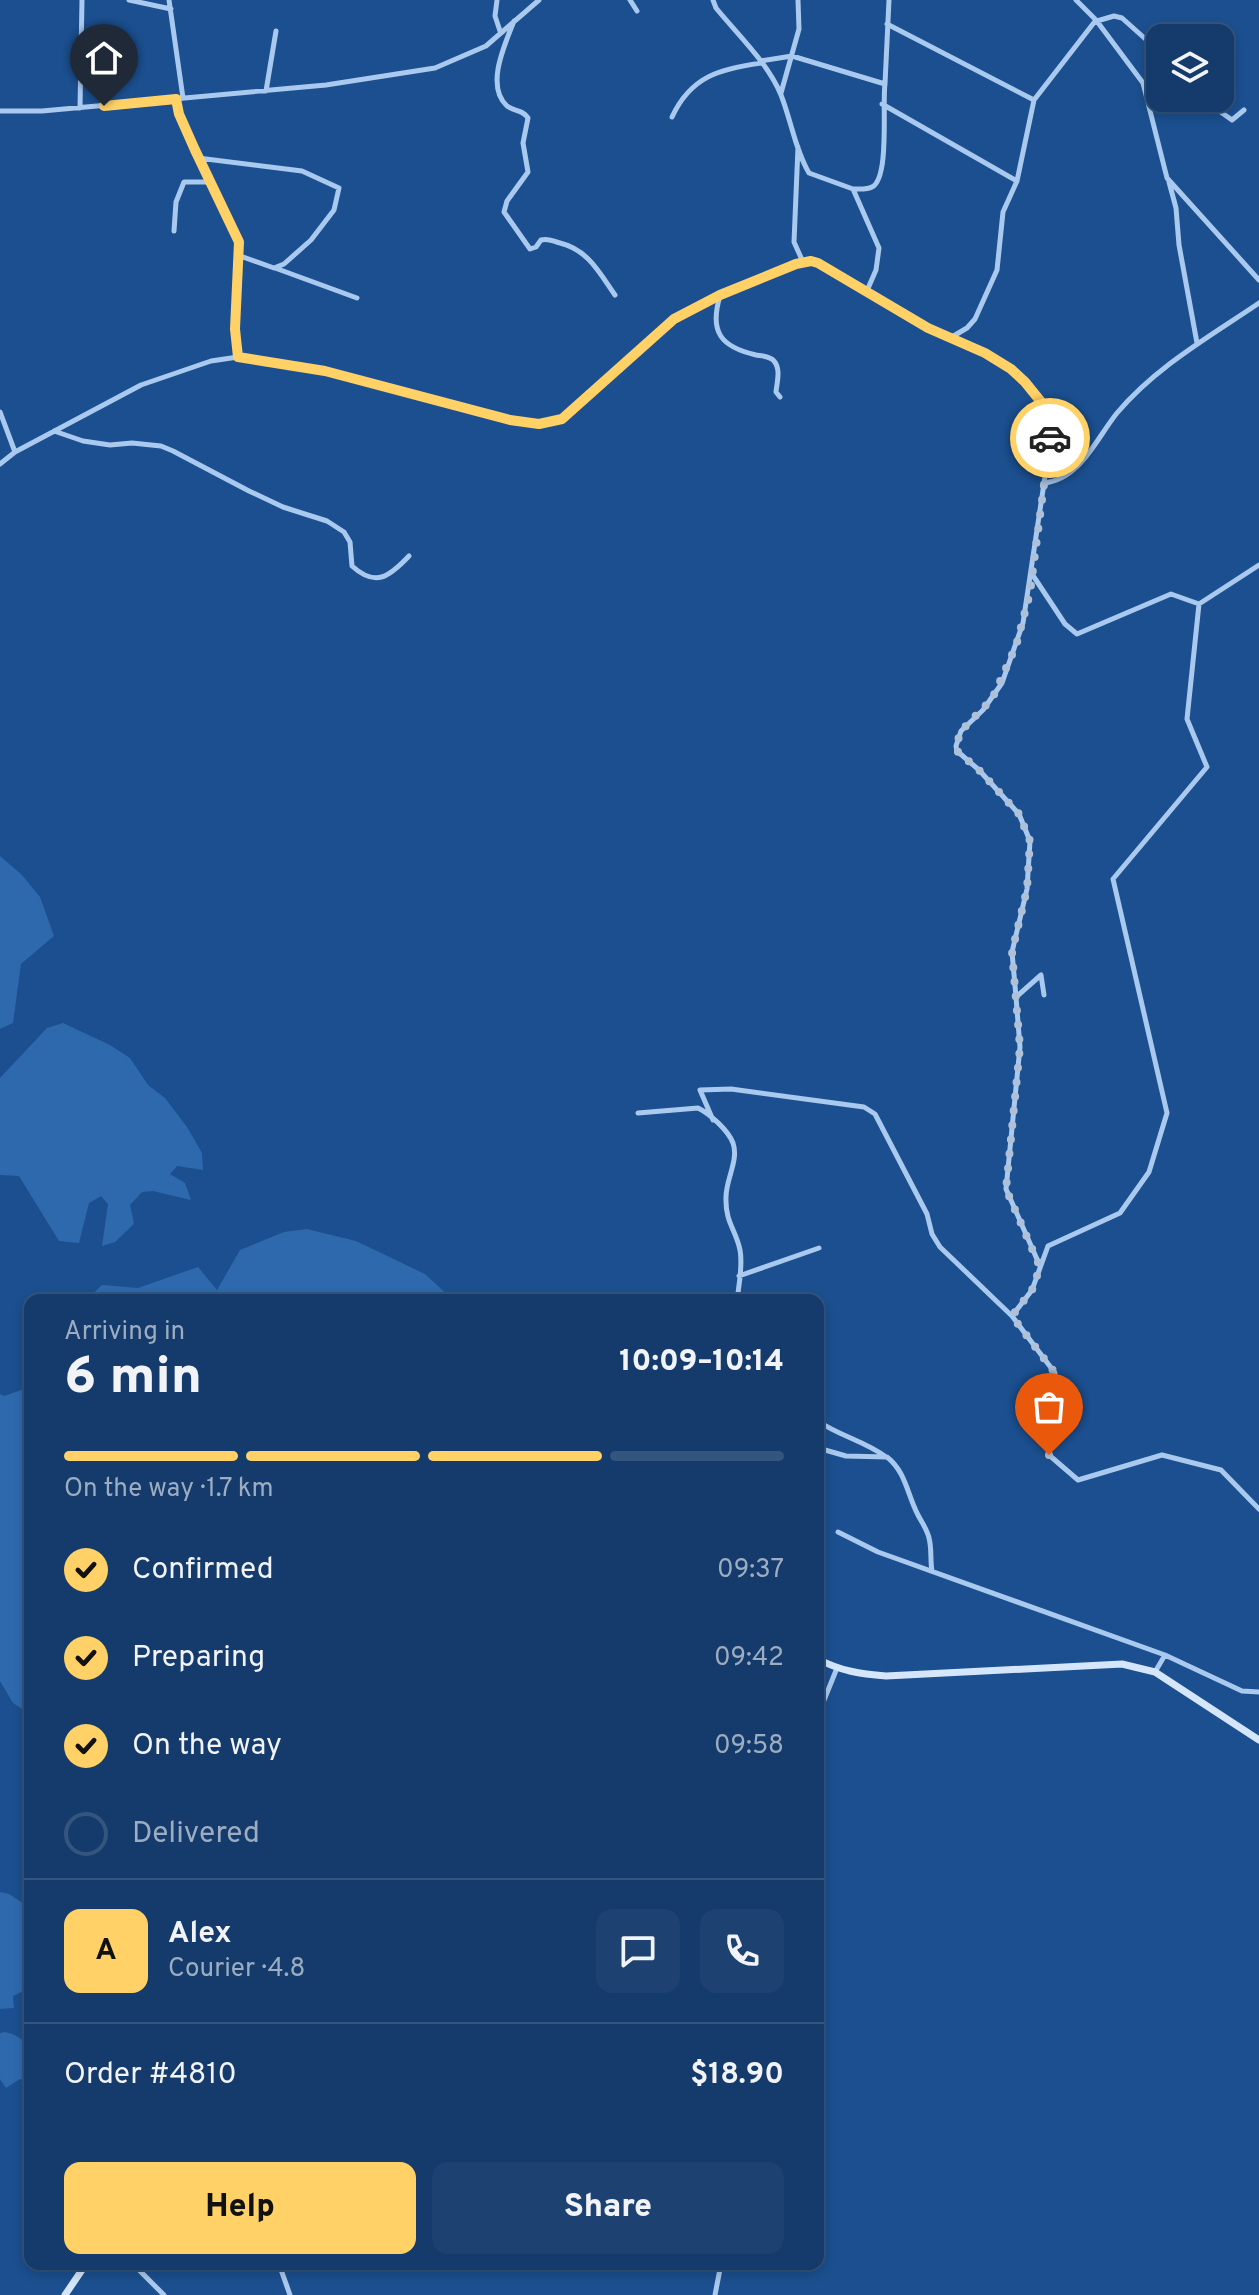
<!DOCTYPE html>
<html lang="en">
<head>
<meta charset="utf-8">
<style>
  :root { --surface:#143b6b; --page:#1d4271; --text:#f1f3f6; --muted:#9dadc1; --line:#33557e; --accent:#ffd166 }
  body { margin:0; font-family:Overpass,sans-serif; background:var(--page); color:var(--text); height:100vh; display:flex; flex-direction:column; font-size:30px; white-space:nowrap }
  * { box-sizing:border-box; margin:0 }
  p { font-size:26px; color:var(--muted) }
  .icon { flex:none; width:44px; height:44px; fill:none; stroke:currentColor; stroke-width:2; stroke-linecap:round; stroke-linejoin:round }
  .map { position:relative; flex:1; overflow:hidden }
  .details { position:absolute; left:24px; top:1294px; width:800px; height:976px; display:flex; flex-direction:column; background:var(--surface); border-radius:16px; box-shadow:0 4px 12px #0003,0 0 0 2px var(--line) }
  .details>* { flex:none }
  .fabs { position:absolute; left:1146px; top:24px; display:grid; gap:16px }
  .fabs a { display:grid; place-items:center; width:88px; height:88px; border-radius:16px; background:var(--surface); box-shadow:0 4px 12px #0003,0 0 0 2px var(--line); font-size:40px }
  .pin { position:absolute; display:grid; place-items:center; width:68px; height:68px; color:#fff; margin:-82px -34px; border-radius:50% 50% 50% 0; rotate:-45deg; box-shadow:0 0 8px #0007 }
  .pin .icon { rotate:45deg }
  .courier { position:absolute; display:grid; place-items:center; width:80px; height:80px; margin:-40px; border:6px solid #ffd166; border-radius:50%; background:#fff; color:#222; box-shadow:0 2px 10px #0007 }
  .summary em { font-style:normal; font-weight:800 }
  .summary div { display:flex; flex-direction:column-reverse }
  .summary { display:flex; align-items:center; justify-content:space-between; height:136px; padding:0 40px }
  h1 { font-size:52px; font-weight:800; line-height:60px }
  .bar { display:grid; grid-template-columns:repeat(4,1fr); gap:12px 8px; align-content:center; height:96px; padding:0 40px }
  .bar i { height:10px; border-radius:6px; background:var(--line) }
  .bar .active { background:var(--accent) }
  .bar p { grid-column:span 4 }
  .line { display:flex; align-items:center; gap:20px; padding:0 40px; border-top:2px solid var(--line) }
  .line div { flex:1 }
  .round { display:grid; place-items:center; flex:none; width:84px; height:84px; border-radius:16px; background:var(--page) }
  ol { padding:0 40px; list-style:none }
  li { display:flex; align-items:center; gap:24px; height:88px }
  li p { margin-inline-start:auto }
  li .icon { padding:8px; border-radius:50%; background:var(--accent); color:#111; stroke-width:4 }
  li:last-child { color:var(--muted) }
  li i { width:44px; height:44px; border:4px solid var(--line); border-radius:50% }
  .action { display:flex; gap:16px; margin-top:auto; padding:16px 40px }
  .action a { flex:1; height:92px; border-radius:16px; background:var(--accent); color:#111; font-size:32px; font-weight:800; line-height:92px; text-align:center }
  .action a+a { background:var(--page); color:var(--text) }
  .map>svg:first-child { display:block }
  .green { fill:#2e69ad }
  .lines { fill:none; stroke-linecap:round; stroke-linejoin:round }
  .street { stroke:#a9c9ee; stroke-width:5 }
  .secondary { stroke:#d6e6fa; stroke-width:7 }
  .done { stroke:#afc1d8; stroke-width:8; stroke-dasharray:0 14.4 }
  .route { stroke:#ffd166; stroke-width:10 }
</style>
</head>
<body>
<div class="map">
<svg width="1259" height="2295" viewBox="0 0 1259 2295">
  <rect width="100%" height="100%" fill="#1b4f8f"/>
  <path class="green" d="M0,856L22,875L40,897L54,936L21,964L13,1023L0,1029Z
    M63,1023L110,1045L130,1058L148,1085L165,1098L187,1127L202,1153L203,1170L177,1166L170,1174L185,1183L191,1200L153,1191L142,1192L130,1205L134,1224L115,1242L102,1246L108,1204L101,1196L89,1203L79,1243L59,1241L19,1176L0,1175V1078L47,1028Z
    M307,1229L356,1241L425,1274L453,1300H86L102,1285L138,1288L198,1267L217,1290L240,1250L284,1232Z
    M30,1387V1714L13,1703L0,1681V1394L4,1396Z
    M0,1892L9,1894L30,1908V1988L13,1996L14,2008L0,2009Z
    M5,2032C34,2039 30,2056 30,2081L20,2079L6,2088L0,2079V2033Z"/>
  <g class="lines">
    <path class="street" d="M129,0L171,9
      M169,0L183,98
      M497,0L495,16L500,31
      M630,0L637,11
      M713,0L716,8C738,35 768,63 781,95C791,120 795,149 809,173L853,189L879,248L876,270L866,293
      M1076,0L1096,20L1143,83L1167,178L1259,280
      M514,21C505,44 485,86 507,106C515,112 522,109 528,118L523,143L528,172L507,201L504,212L530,249L536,247L541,240C549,238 552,241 560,243C588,250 599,272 615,295
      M1097,21L1114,16L1122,18L1160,52
      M887,24L1034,100
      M760,61L792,56L885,84L889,0
      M266,91L276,31
      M781,93L799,29L798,0
      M1201,98L1232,120L1244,110
      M176,99L179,114L195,150L239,242L235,329L238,357
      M882,104L1017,181
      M80,108L82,0
      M0,111H42L326,85L435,68L486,46L539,0
      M672,117C691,76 720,69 761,63
      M798,147L794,242L803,262
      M198,158L302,171L339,188L334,210L311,240L284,264L274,268L240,256
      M1169,182L1176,208L1179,245L1197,343
      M853,189C859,189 867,190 872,187C890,178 882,103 885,84
      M174,231L176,202L184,182H208
      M275,268L357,298
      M720,296C709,332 721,347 756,355C762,356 770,356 774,361C781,369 777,382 776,392L780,397
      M951,338L999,361L1011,369L1042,402L1048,415L1049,450L1023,623L1002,683L983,710L961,731L956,746L957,751L979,770L1019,814L1030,841L1027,889L1012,952L1016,997
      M0,412L15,452L141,385L211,361L238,357L325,371L510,420L539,424L562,419L674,319L720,295L796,264L818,263L866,293L950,338L967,328L975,319L997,270L1003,212L1017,181L1034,100L1096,20
      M54,431L83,441L110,445L132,443L161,446L173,451L249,491L283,507L327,521L344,532L350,542L352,566C376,588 390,576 409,556
      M0,464L15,452
      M1043,483C1080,480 1096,439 1117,413C1157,366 1209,337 1259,303
      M1032,574L1065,624L1077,634L1171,594L1199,604L1259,565
      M1199,604L1187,719L1207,767L1113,879L1167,1113L1149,1172L1120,1213L1048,1246L1032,1290L1012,1316L1055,1373L1049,1455L1078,1480L1162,1455L1221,1470L1259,1509
      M638,1113L698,1108C710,1114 728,1130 733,1143C739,1160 726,1179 726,1197C725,1222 736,1230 740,1250C743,1265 739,1285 737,1300
      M713,1120L700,1090L731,1089L864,1107L875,1114L927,1214L932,1234L940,1247L1012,1316
      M1040,1266L1006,1189L1020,1047L1016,997L1041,975L1044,995
      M739,1276L819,1248
      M818,1421C839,1436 865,1441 886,1457
      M818,1448L846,1456L887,1457C906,1472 907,1494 918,1515C922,1523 927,1529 929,1538C932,1549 930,1560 932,1571
      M838,1532L878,1552L1165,1655L1242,1691L1259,1692
      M1155,1672L1165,1655
      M818,1715L837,1668
      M133,2264L164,2295
      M279,2264L290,2295
      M715,2295L721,2264"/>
    <path class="secondary" d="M818,1659C840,1671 861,1674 886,1676L1122,1664L1155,1672L1259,1740
      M65,2295L86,2264"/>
  </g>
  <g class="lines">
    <path class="done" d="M1049,1455L1055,1373L1012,1316L1032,1290L1040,1267L1006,1189L1020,1047L1012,952L1027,889L1030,841L1019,814L979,770L957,751L956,746L961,731L992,699L1016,646L1030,593L1050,438"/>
    <path class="route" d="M104,106L176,99L179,114L195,150L239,242L235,329L238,357L325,371L510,420L539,424L562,419L674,319L720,295L796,264L811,261L818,263L928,328L985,353L1011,369L1025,382L1046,408L1050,438"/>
  </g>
</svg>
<div class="fabs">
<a><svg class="icon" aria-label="layers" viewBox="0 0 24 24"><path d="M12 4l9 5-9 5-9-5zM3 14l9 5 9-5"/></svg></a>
</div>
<div class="pin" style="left:1049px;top:1455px;background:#ea580c"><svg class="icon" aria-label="bag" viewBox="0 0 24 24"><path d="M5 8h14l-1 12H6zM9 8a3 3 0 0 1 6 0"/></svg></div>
<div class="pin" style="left:104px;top:106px;background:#1f2937"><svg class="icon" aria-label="home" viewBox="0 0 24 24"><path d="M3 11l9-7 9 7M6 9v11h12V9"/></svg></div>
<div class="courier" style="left:1050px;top:438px"><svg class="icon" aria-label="car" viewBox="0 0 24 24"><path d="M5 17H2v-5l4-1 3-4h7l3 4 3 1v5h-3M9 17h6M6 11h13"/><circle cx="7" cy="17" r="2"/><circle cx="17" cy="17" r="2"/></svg></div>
<section class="details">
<div class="summary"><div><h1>6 min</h1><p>Arriving in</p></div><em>10:09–10:14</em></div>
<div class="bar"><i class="active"></i><i class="active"></i><i class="active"></i><i></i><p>On the way · 1.7 km</p></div>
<ol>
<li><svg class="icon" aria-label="check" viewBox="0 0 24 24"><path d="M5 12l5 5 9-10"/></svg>Confirmed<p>09:37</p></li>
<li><svg class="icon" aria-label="check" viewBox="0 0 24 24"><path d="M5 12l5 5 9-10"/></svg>Preparing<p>09:42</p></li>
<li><svg class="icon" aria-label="check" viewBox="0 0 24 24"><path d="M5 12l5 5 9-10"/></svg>On the way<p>09:58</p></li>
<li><i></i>Delivered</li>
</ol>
<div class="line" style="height:144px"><b class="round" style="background:var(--accent);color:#111">A</b><div><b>Alex</b><p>Courier · 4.8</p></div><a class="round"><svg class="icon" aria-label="chat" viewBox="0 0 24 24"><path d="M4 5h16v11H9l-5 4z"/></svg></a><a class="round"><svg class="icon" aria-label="phone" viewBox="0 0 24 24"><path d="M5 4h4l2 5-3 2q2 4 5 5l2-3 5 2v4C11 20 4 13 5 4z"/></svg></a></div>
<div class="line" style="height:104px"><div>Order #4810</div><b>$18.90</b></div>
<div class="action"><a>Help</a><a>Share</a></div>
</section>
</div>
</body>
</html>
